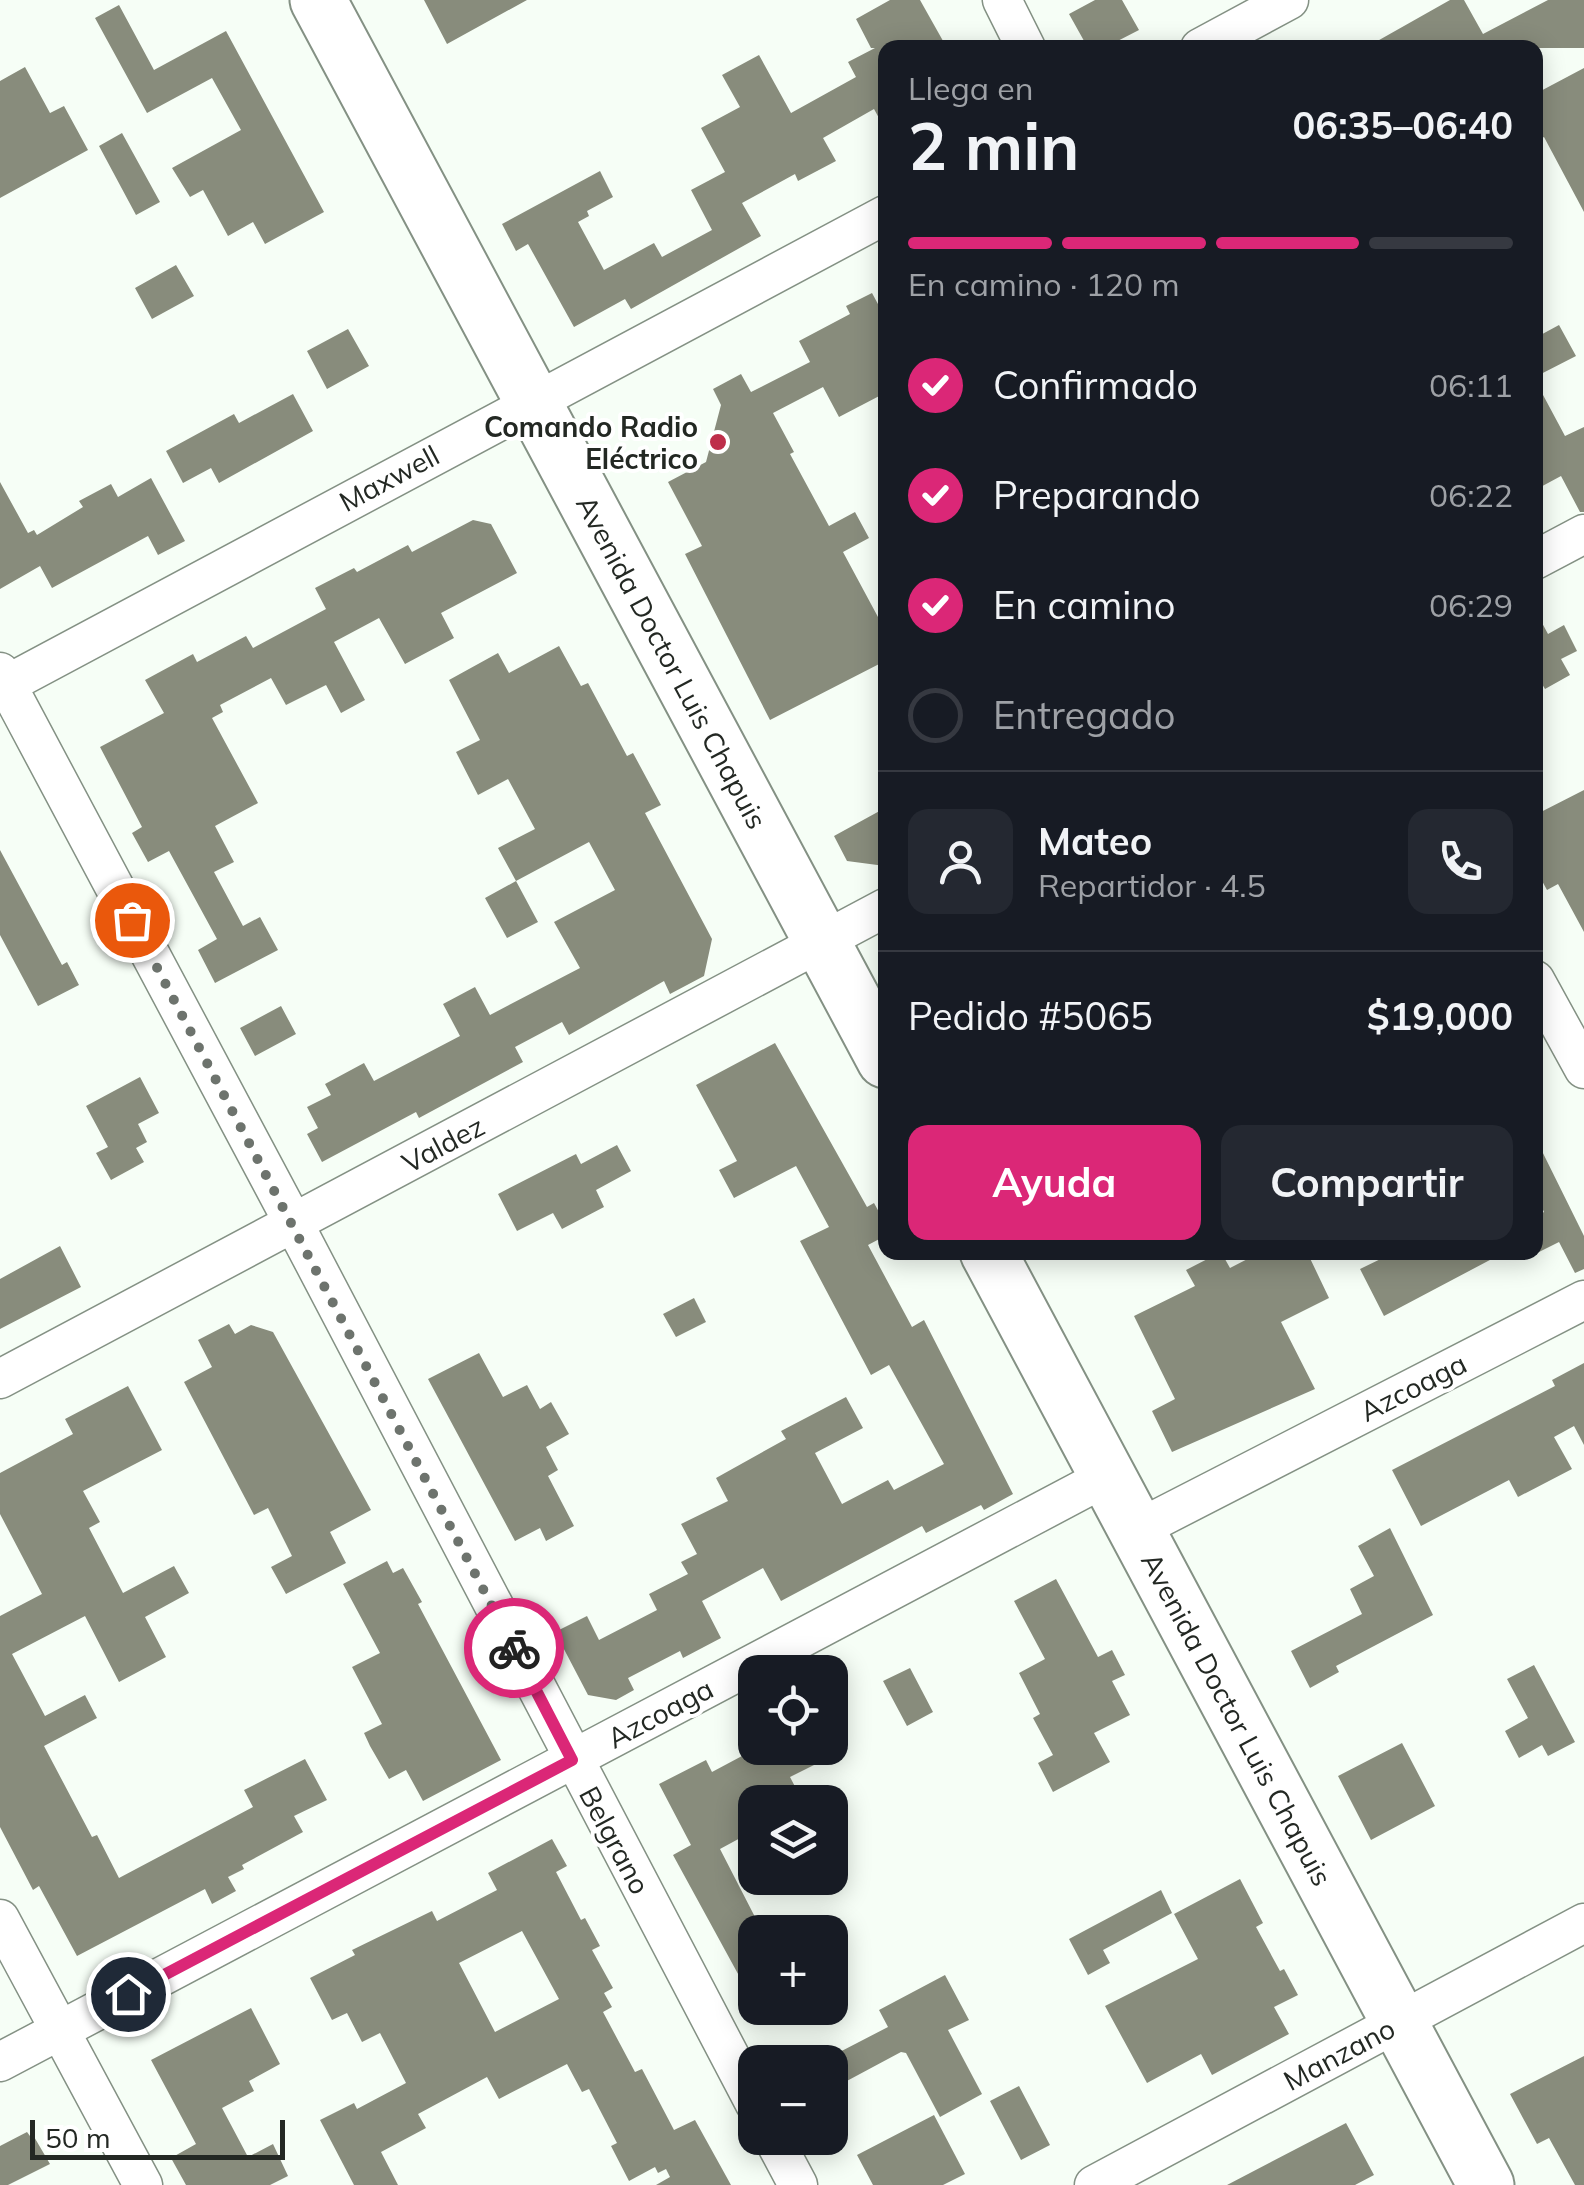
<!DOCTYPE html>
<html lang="es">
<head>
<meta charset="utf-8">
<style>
  :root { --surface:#171b24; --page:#242831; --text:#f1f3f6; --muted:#9ea1a6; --line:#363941; --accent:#db2777 }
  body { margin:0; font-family:Mulish,sans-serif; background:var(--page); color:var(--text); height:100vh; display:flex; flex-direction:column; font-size:38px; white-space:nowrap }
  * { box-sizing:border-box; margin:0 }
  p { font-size:32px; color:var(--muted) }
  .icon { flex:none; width:55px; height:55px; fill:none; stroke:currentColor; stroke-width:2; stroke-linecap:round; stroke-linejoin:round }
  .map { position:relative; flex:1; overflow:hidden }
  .details { position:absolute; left:878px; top:40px; width:665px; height:1220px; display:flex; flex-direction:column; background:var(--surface); border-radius:20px; box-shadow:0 5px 25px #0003 }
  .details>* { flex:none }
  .tools { position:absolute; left:738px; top:1655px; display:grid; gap:20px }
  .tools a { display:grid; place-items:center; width:110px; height:110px; border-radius:20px; background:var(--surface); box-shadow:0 5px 25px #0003; font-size:50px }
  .scale { position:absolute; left:30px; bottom:25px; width:255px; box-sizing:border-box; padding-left:10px; border:5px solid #232823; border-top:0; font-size:28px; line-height:35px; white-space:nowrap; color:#232823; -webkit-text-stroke:8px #fff; paint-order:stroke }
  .pin { position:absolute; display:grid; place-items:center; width:85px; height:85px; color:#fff; margin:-42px; border:5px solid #fff; border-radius:50%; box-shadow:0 2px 10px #0007 }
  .courier { position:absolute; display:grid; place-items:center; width:100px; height:100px; margin:-50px; border:8px solid #db2777; border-radius:50%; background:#fff; color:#222; box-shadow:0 2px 12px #0007 }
  .summary em { font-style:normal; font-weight:700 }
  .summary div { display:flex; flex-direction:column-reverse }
  .summary { display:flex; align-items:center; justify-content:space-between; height:170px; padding:0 30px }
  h1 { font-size:65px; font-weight:700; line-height:75px }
  .bar { display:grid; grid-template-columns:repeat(4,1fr); gap:15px 10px; align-content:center; height:120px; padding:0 30px }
  .bar i { height:12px; border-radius:8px; background:var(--line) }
  .bar .on { background:var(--accent) }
  .bar p { grid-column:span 4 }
  .line { display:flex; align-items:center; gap:25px; padding:0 30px; border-top:2px solid var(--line) }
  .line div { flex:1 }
  .round { display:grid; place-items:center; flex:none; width:105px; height:105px; border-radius:20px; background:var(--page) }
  ol { padding:0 30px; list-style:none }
  li { display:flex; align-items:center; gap:30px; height:110px }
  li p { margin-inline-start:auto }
  li .icon { padding:10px; border-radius:50%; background:var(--accent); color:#fff; stroke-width:4 }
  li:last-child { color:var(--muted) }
  li i { width:55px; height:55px; border:5px solid var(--line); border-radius:50% }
  .button { display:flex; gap:20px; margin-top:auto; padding:20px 30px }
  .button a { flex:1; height:115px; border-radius:20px; background:var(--accent); color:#fff; font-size:40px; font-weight:700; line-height:115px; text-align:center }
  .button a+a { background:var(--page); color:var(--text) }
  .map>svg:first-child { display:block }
  .building { fill:#888c7c; fill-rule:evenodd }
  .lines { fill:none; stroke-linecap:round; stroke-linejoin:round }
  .minor-casing { stroke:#849184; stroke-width:41 }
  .secondary-casing { stroke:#849184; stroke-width:59 }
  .minor { stroke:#fff; stroke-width:38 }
  .secondary { stroke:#fff; stroke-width:55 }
  .done { stroke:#6d736d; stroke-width:10; stroke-dasharray:0 18 }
  .route { stroke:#db2777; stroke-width:12 }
  .poi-dot { fill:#be2e4a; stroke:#fff; stroke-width:4 }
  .labels { text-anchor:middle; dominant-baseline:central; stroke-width:8; stroke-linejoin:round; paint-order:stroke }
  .poi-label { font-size:28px; font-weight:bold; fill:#232823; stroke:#fff; text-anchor:end }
  .street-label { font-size:28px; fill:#232823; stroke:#fff }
</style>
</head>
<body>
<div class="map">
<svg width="1584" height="2185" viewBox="0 0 1584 2185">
  <rect width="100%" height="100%" fill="#f6fef6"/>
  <path class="building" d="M424,0H527L447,44Z
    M890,0H920L947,48H885V129L874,109L823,138L836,161L798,181L795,174L742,203L761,236L631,309L625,299L574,327L528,244L516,251L502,224L600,171L613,197L587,211L589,216L578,222L604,270L654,243L662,257L712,230L691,190L725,172L701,128L740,107L722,75L759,55L791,113L856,77L848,62L875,48H871L856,19Z
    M1095,0H1122L1139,30L1104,48H1088L1069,14Z
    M1450,0H1464L1483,34L1548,0H1584V48H1365Z
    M119,5L154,70L226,31L324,212L265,244L253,222L228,236L203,190L190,197L172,168L241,130L212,78L147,113L95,18Z
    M25,67L50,113L64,106L88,150L0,198V81Z
    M1584,68V212L1544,137L1535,142V94Z
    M122,133L160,202L136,215L99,146Z
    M176,265L194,296L152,319L135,288Z
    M872,293L885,317V393L839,417L823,387L773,413L794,452L790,454L829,526L855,512L869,538L843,552L885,630V661L770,720L685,554L702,546L668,482L706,462L721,405L713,389L741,374L751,392L810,362L799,341L850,314L846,306Z
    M1559,325L1576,356L1535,377V338Z
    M348,329L369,366L327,389L307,351Z
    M1535,380L1565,436L1584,427V512H1580L1561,476L1535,490Z
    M293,394L313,431L219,483L211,468L183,483L166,451L234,414L239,423Z
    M151,478L185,541L158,555L148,536L52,588L40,566L0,589V482L28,533L34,530L37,535L83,507L79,501L111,484L118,497Z
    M473,520L491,524L517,573L441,613L454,638L405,664L379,618L334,642L365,700L341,713L326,685L286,705L271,678L220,705L223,712L212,718L258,803L215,826L234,862L214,872L243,926L260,917L278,950L215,983L198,950L217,939L169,851L148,862L132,833L142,827L100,747L164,713L145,680L193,654L197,662L246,636L253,648L326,609L315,588L354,568L357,572L408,545L412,552Z
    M1535,610L1548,634L1564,625L1577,651L1561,659L1570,675L1545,689L1535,672Z
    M559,646L581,686L588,683L627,756L633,753L661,805L645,813L712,939L704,976L670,994L664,981L569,1035L562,1022L515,1047L523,1062L419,1118L416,1112L322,1162L307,1134L318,1128L307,1107L331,1095L325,1084L364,1063L374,1081L460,1036L443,1004L475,987L490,1015L580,968L554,922L615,890L589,842L516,881L498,848L535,829L508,779L478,795L456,752L480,740L449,680L498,653L509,673Z
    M1584,790V932L1558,884L1547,890L1535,868V815Z
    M885,808V866L847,861L834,836Z
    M0,850L62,965L67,962L79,985L38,1006L0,935Z
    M516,881L538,922L507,938L485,898Z
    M281,1006L296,1034L255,1056L240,1028Z
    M775,1043L867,1207L874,1203L885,1223V1236L868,1245L912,1327L924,1320L1013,1494L984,1510L981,1505L926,1533L922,1526L781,1601L763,1568L702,1601L721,1638L683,1658L680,1651L628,1678L634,1690L616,1700L588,1695L555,1632L587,1616L599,1640L657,1610L649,1594L688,1574L681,1562L697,1554L681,1524L728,1501L716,1478L786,1439L781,1431L846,1397L863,1428L815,1453L842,1504L888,1480L894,1490L944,1464L889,1365L871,1375L800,1241L829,1227L796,1166L734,1198L719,1170L737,1161L696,1085Z
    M140,1077L159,1113L138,1124L147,1142L136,1148L144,1162L111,1180L96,1153L108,1147L86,1106Z
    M1535,1137L1584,1236V1269L1575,1273L1559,1242L1535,1254V1217L1544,1212L1535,1193Z
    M617,1145L631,1171L596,1190L604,1207L562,1229L553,1213L517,1231L498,1194L576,1154L581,1164Z
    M60,1246L81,1287L0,1329V1279Z
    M1221,1252L1230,1268L1261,1252H1307L1329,1298L1281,1322L1315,1389L1172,1452L1152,1411L1175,1399L1134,1316L1195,1286L1186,1270Z
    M1395,1252H1505L1384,1316L1360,1269Z
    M694,1298L706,1322L676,1337L663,1314Z
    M229,1324L235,1334L251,1325L273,1332L371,1510L330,1532L346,1563L286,1594L271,1567L292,1556L268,1508L254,1515L184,1382L212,1367L198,1340Z
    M479,1353L503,1397L527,1385L540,1409L551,1402L569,1434L546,1447L558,1470L548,1476L574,1526L546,1541L540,1528L515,1541L428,1379Z
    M1584,1363V1445L1574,1426L1554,1437L1572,1469L1518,1497L1509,1480L1421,1526L1392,1470L1555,1386L1552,1380Z
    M128,1386L162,1450L83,1491L100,1522L89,1528L123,1593L174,1566L189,1593L145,1617L166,1657L119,1682L85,1616L12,1654L45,1716L85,1695L97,1718L44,1746L92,1837L97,1835L119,1878L253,1807L244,1790L305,1759L327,1800L294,1816L303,1832L242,1865L244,1869L228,1877L236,1891L212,1904L205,1889L77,1956L39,1886L33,1890L0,1827V1616L42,1594L0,1514V1473L73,1434L65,1419Z
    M1390,1528L1433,1615L1336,1666L1339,1672L1310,1688L1291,1651L1362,1614L1350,1589L1374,1576L1358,1546Z
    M387,1561L393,1573L403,1568L422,1602L418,1604L501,1760L423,1801L406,1770L389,1779L370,1746L364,1733L382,1724L352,1667L380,1653L343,1584Z
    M1056,1579L1098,1657L1112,1650L1125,1675L1112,1681L1130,1715L1094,1733L1110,1762L1053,1792L1038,1763L1053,1755L1033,1718L1040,1714L1019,1673L1045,1659L1014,1601Z
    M1534,1665L1575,1742L1548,1756L1542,1745L1519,1758L1505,1731L1528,1718L1507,1679Z
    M910,1668L933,1712L907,1726L883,1681Z
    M1402,1743L1435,1806L1371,1840L1338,1776Z
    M757,1748H848L790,1777L803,1802H755V1830L720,1849L755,1917V2005L673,1855L691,1845L659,1784L706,1760L712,1772Z
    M552,1839L567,1866L556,1872L581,1920L585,1918L600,1946L592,1950L613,1988L604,1993L612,2007L603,2012L635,2072L642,2069L674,2130L695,2120L731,2185H656L670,2177L666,2169L658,2173L655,2167L629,2181L611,2146L617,2143L589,2089L582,2092L567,2064L499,2099L487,2077L418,2114L426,2128L381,2152L398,2185H354L320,2120L354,2103L357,2109L406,2083L380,2033L362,2042L347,2013L332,2020L310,1978L355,1955L352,1950L432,1911L437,1921L497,1890L488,1873ZM522,1931L559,1999L495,2032L459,1963Z
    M1240,1879L1263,1923L1256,1927L1280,1971L1284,1969L1298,1995L1274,2007L1289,2034L1212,2075L1201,2054L1147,2083L1105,2006L1198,1959L1174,1914Z
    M1161,1890L1172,1913L1103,1950L1110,1963L1088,1975L1069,1939Z
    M945,1975L969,2020L948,2030L982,2094L940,2117L906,2053L901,2052L830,2090V2057L888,2027L879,2010Z
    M251,2008L280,2064L249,2081L254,2091L222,2108L248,2157L273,2144L288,2176L270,2185H186L171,2158L196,2144L151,2060Z
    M1584,2056V2185H1575L1549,2138L1537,2144L1510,2094Z
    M1019,2086L1050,2145L1021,2160L990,2101Z
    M934,2115L965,2174L943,2185H873L857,2155Z
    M1346,2123L1374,2175L1355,2185H1227Z
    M27,2132L30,2136L33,2135L50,2164L8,2185H0V2146Z"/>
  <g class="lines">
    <g class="minor-casing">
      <path id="minor" d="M1002,0L1026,48
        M1200,48L1289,0
        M1535,560L1584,534
        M0,672L294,1224L755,2104
        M0,688L885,215
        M1535,980L1584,1069
        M0,1379L885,908
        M1136,1530L1584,1300
        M0,1919L143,2185
        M0,2062L1108,1476
        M773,2138L798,2185
        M1094,2185L1584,1923"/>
    </g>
    <g class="secondary-casing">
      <path id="secondary" d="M318,0L885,1060
        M988,1252L1486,2185"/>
    </g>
    <use href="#minor" class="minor"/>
    <use href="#secondary" class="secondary"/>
  </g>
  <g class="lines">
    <path class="done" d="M132,920L514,1648"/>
    <path class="route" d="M128,1994L572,1760L514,1648"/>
  </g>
  <circle class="poi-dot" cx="718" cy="442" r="10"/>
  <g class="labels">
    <g class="poi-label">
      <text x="698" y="426">Comando Radio<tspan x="698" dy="32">Eléctrico</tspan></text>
    </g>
    <g class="street-label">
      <text transform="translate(389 478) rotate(-28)">Maxwell</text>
      <text transform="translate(672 662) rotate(62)">Avenida Doctor Luis Chapuis</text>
      <text transform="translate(443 1144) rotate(-28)">Valdez</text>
      <text transform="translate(1413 1387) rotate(-27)">Azcoaga</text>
      <text transform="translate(660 1713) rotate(-28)">Azcoaga</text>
      <text transform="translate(1237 1719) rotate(62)">Avenida Doctor Luis Chapuis</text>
      <text transform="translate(615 1840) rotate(62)">Belgrano</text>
      <text transform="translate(1339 2054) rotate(-28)">Manzano</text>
    </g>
  </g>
</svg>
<div class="tools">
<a><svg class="icon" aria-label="locate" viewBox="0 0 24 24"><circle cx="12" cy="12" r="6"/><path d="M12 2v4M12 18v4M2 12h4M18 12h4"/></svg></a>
<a><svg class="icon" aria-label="layers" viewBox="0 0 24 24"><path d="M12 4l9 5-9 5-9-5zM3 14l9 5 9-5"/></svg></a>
<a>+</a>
<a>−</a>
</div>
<div class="scale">50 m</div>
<div class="pin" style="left:132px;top:920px;background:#ea580c"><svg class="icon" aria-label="bag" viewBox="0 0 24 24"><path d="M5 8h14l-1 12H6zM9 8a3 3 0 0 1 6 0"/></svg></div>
<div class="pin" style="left:128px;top:1994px;background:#1f2937"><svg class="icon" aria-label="home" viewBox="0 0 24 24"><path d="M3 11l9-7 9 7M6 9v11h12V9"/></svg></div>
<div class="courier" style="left:514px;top:1648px"><svg class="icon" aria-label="bike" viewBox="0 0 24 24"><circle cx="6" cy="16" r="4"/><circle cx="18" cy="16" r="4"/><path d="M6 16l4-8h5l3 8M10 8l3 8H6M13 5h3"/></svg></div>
<section class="details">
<div class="summary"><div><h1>2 min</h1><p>Llega en</p></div><em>06:35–06:40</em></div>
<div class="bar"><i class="on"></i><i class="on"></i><i class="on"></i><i></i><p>En camino · 120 m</p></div>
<ol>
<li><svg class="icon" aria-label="check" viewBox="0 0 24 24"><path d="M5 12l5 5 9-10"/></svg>Confirmado<p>06:11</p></li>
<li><svg class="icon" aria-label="check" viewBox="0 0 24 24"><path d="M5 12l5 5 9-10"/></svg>Preparando<p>06:22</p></li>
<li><svg class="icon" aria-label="check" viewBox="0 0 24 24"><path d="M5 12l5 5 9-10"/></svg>En camino<p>06:29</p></li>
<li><i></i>Entregado</li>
</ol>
<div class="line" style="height:180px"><a class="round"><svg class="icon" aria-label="person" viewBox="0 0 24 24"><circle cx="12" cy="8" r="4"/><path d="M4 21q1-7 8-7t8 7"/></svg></a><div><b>Mateo</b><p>Repartidor · 4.5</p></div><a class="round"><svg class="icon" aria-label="phone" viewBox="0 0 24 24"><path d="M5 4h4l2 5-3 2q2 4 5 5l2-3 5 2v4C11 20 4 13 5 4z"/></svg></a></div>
<div class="line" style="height:130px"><div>Pedido #5065</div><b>$19,000</b></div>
<div class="button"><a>Ayuda</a><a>Compartir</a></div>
</section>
</div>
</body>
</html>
